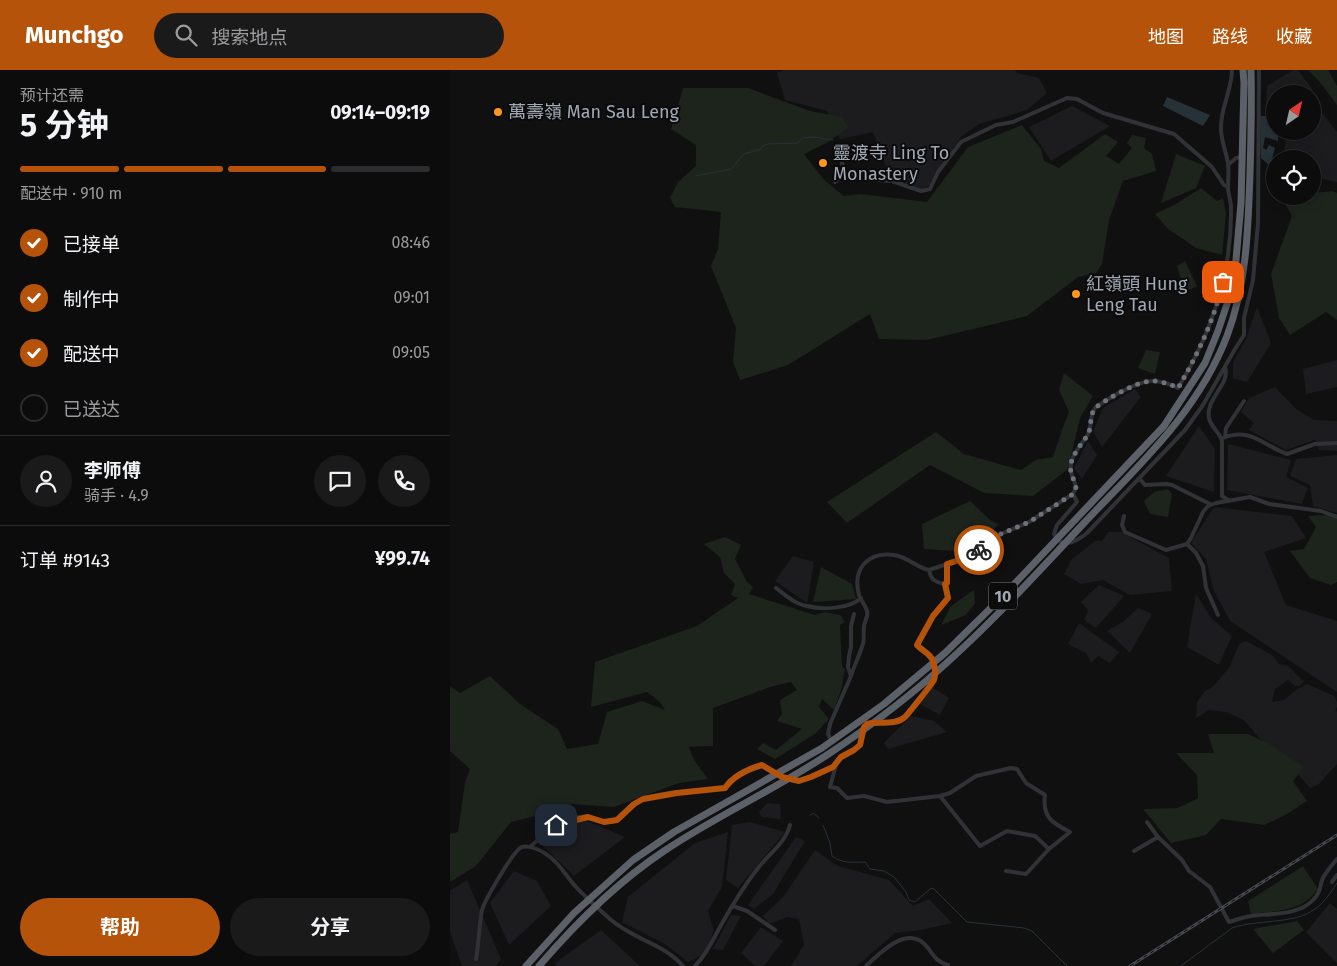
<!DOCTYPE html>
<html lang="zh">
<head>
<meta charset="utf-8">
<style>
  :root { --surface:#0c0c0d; --page:#1a1a1b; --text:#f1f3f6; --muted:#9a9b9d; --line:#2c2c2e; --accent:#b45309 }
  body { margin:0; font-family:"Fira Sans","Noto Sans SC",sans-serif; background:var(--page); color:var(--text); height:100vh; display:flex; flex-direction:column; font-size:19px; white-space:nowrap }
  * { box-sizing:border-box; margin:0 }
  p { font-size:16px; color:var(--muted) }
  .icon { flex:none; width:28px; height:28px; fill:none; stroke:currentColor; stroke-width:2; stroke-linecap:round; stroke-linejoin:round }
  .map { position:relative; flex:1; overflow:hidden }
  .drawer { display:flex; flex-direction:column; background:var(--surface); width:450px }
  .drawer>* { flex:none }
  .needle { width:32px; rotate:34deg }
  .tools { position:absolute; left:816px; top:15px; display:grid; gap:10px }
  .tools a { display:grid; place-items:center; width:55px; height:55px; border-radius:50%; background:var(--surface); box-shadow:0 2px 12px #0003,0 0 0 1px var(--line); font-size:25px }
  .pin { position:absolute; display:grid; place-items:center; width:42px; height:42px; color:#fff; margin:-21px; border-radius:10px; box-shadow:0 2px 8px #0006 }
  .courier { position:absolute; display:grid; place-items:center; width:50px; height:50px; margin:-25px; border:4px solid #b45309; border-radius:50%; background:#fff; color:#222; box-shadow:0 1px 6px #0007 }
  .headline em { font-style:normal; font-weight:700 }
  .headline div { display:flex; flex-direction:column-reverse }
  .headline { display:flex; align-items:center; justify-content:space-between; height:85px; padding:0 20px }
  h1 { font-size:32px; font-weight:700; line-height:38px }
  .bar { display:grid; grid-template-columns:repeat(4,1fr); gap:8px 5px; align-content:center; height:60px; padding:0 20px }
  .bar i { height:6px; border-radius:4px; background:var(--line) }
  .bar .current { background:var(--accent) }
  .bar p { grid-column:span 4 }
  .line { display:flex; align-items:center; gap:12px; padding:0 20px; border-top:1px solid var(--line) }
  .line div { flex:1 }
  .round { display:grid; place-items:center; flex:none; width:52px; height:52px; border-radius:26px; background:var(--page) }
  ol { padding:0 20px; list-style:none }
  li { display:flex; align-items:center; gap:15px; height:55px }
  li p { margin-inline-start:auto }
  li .icon { padding:5px; border-radius:50%; background:var(--accent); color:#fff; stroke-width:4 }
  li:last-child { color:var(--muted) }
  li i { width:28px; height:28px; border:2px solid var(--line); border-radius:50% }
  .cta { display:flex; gap:10px; margin-top:auto; padding:10px 20px }
  .cta a { flex:1; height:58px; border-radius:30px; background:var(--accent); color:#fff; font-size:20px; font-weight:700; line-height:58px; text-align:center }
  .cta a+a { background:var(--page); color:var(--text) }
  header { display:flex; align-items:center; gap:30px; box-sizing:border-box; height:70px; padding:0 25px; background:var(--accent); color:#fff }
  header strong { font-size:24px }
  nav { display:flex; gap:28px; margin-inline-start:auto; font-size:18px }
  .search { width:350px; height:45px; background:var(--page); display:flex; align-items:center; gap:12px; box-sizing:border-box; padding:0 18px; border-radius:28px; color:var(--muted); font-size:19px }
  main { display:flex; flex:1; min-height:0 }
  .map>svg:first-child { display:block }
  .built { fill:#1c1c1e }
  .green { fill:#1c241c }
  .water { fill:#273238 }
  .lines { fill:none; stroke-linecap:round; stroke-linejoin:round }
  .stream { stroke:#273238; stroke-width:1 }
  .street { stroke:#303236; stroke-width:4 }
  .rail-casing { stroke:#45484e; stroke-width:3 }
  .rail { stroke:#0b0b0c; stroke-width:1; stroke-dasharray:4; stroke-linecap:butt }
  .highway-bridge { stroke:#5c6068; stroke-width:7 }
  .done { stroke:#6e737a; stroke-width:5; stroke-dasharray:0 9 }
  .route { stroke:#b45309; stroke-width:6 }
  .poi-dot { fill:#ff981a; stroke:#0b0b0c; stroke-width:2 }
  .labels { text-anchor:middle; dominant-baseline:central; stroke-width:4; stroke-linejoin:round; paint-order:stroke }
  .shield { fill:#0b0b0c; stroke:#737981; stroke-width:1 }
  .shield-label { font-size:16px; font-weight:bold; fill:#a0a8b3 }
  .poi-label { font-size:18px; fill:#a0a8b3; stroke:#0b0b0c; text-anchor:start }
</style>
</head>
<body>
<header>
<strong>Munchgo</strong>
<div class="search"><svg class="icon" aria-label="search" viewBox="0 0 24 24"><circle cx="10" cy="10" r="6"/><path d="M15 15l6 6"/></svg>搜索地点</div>
<nav><a>地图</a><a>路线</a><a>收藏</a></nav>
</header>
<main>
<section class="drawer">
<div class="headline"><div><h1>5 分钟</h1><p>预计还需</p></div><em>09:14–09:19</em></div>
<div class="bar"><i class="current"></i><i class="current"></i><i class="current"></i><i></i><p>配送中 · 910 m</p></div>
<ol>
<li><svg class="icon" aria-label="check" viewBox="0 0 24 24"><path d="M5 12l5 5 9-10"/></svg>已接单<p>08:46</p></li>
<li><svg class="icon" aria-label="check" viewBox="0 0 24 24"><path d="M5 12l5 5 9-10"/></svg>制作中<p>09:01</p></li>
<li><svg class="icon" aria-label="check" viewBox="0 0 24 24"><path d="M5 12l5 5 9-10"/></svg>配送中<p>09:05</p></li>
<li><i></i>已送达</li>
</ol>
<div class="line" style="height:90px"><a class="round"><svg class="icon" aria-label="person" viewBox="0 0 24 24"><circle cx="12" cy="8" r="4"/><path d="M4 21q1-7 8-7t8 7"/></svg></a><div><b>李师傅</b><p>骑手 · 4.9</p></div><a class="round"><svg class="icon" aria-label="chat" viewBox="0 0 24 24"><path d="M4 5h16v11H9l-5 4z"/></svg></a><a class="round"><svg class="icon" aria-label="phone" viewBox="0 0 24 24"><path d="M5 4h4l2 5-3 2q2 4 5 5l2-3 5 2v4C11 20 4 13 5 4z"/></svg></a></div>
<div class="line" style="height:65px"><div>订单 #9143</div><b>¥99.74</b></div>
<div class="cta"><a>帮助</a><a>分享</a></div>
</section>
<div class="map">
<svg width="887" height="896" viewBox="0 0 887 896">
  <rect width="100%" height="100%" fill="#101011"/>
  <path class="built" d="M334,0H565L567,3L589,8L597,23L577,40L529,54L512,66L485,103L480,115L472,119L463,117L438,102L423,62L390,69L377,41L335,30L327,3Z
    M843,0H848L863,20L850,24H825V31L816,34L817,16Z
    M622,36L660,56L601,91L579,57Z
    M863,36L870,40L887,62V112L863,107L862,89H833L837,61H862Z
    M807,237L821,273L797,312L783,308V292L796,269Z
    M887,290V317L856,324L853,299Z
    M825,317L846,339L864,350L887,351V381L869,380L865,370L836,380L799,360L804,353L791,342L799,328Z
    M685,319L691,327L652,377L643,361L653,338Z
    M749,356L765,379L764,422L716,406Z
    M638,371L647,385L632,409L624,398Z
    M778,374L841,390L836,407L858,418L852,434L777,420Z
    M887,385V443L863,436L860,415L840,406L846,389Z
    M764,437L842,446L856,468L814,482L836,535L887,551V622L780,551L764,521L756,489L741,473Z
    M658,462H671L719,488L722,521L680,525L653,510L631,514L614,504L621,490L645,471H652Z
    M343,486L364,492L357,533L325,511Z
    M649,515L674,526L646,558L634,550L638,540L631,532Z
    M746,524L762,549L782,566L769,595L737,577Z
    M688,538L702,544L680,583L657,561L673,552Z
    M629,553L669,582L660,593L648,586L641,593L636,583L618,574Z
    M796,571L822,585L829,594L838,596L854,612L849,616H845L838,610L825,619L822,632L834,630L846,620L857,614L884,626L887,632V637L885,640L887,642V694L869,714L860,718L847,703L834,697L794,650L776,642L759,640L746,648L747,632L755,621L763,617L780,596L789,574Z
    M482,617L499,628L490,645L470,634Z
    M461,646L484,651L497,662L438,679L434,673Z
    M317,733L330,734L331,749L312,747L309,742Z
    M137,751L175,767L124,806L91,774L121,753Z
    M300,752L335,762L288,818L276,810L282,755Z
    M278,762L272,817L258,841L264,861L254,884L238,892L215,874L172,852L178,827L245,773Z
    M346,767L355,771L323,824L304,839L298,835Z
    M365,780L388,796L439,810L463,836L479,829L502,853L471,860L445,863L407,896H341L354,875L349,849L337,847L319,854L313,846L333,827Z
    M64,801L87,811L101,836L59,875L40,833Z
    M17,810L51,889L46,896H12L0,862V821Z
    M880,833L887,839V893L856,862Z
    M281,845L291,846L273,880L263,879Z
    M311,857L333,871L314,896H305L291,883Z
    M151,860L190,896H106L105,893Z"/>
  <path class="green" d="M858,0H878L887,16V35L870,12Z
    M233,18H298L360,41L393,47L398,58L378,72L354,84L374,110L394,126L411,124L477,132L518,77L572,55L591,79L594,91L609,98L655,64L668,72L656,86L669,94L682,78L677,73L682,65L696,68L694,78L702,84L706,101L673,111L659,150L652,194L646,203L628,207L577,246L477,270L429,269L420,244L338,295L290,310L283,292L286,258L261,196L268,179L271,142L225,137L220,128L228,112L246,96V75L221,59Z
    M726,84L755,96L746,118L711,133Z
    M751,118L767,131L773,128L776,144L772,185L746,178L718,159L705,144L726,134Z
    M882,121L887,123V250L876,242L840,265L829,248L821,204L842,146L834,132L846,126H862L863,123Z
    M735,191L747,216L735,222L727,196Z
    M696,280L710,282L705,304L688,298Z
    M614,303L643,326L630,348L618,399L583,426L534,423L480,395L397,453L377,432L486,362L514,384L571,400L586,390L603,387L612,360L619,342L609,320Z
    M718,419L722,424L718,447L700,444L694,431L704,422Z
    M520,431L539,449L549,455L506,481L474,479L472,454Z
    M887,444V512L881,515L860,508L840,481L854,479L866,457L858,446Z
    M275,467L291,475L285,489L297,512L303,517L299,524L365,545L375,542L390,545L395,552L390,555L392,596L395,599L391,620L384,640L372,629L369,637L379,649L365,664L325,689L307,679L313,673L326,680L352,659L327,651L332,644L330,630L347,620L341,612L320,617L263,638V676L239,677L244,690L258,709L229,713L164,737L120,734L90,745L61,752L26,796L0,812V764L8,762L15,712L20,699L0,681V616L10,623L40,606L70,634L108,659L117,679L148,674L157,642L192,631L215,640L210,632L197,622L141,637L145,592L247,556L288,528L281,525L285,514L274,503L270,487L254,474Z
    M371,497L402,514L406,529L363,532Z
    M524,520L525,533L516,545L491,555L501,536Z
    M758,664H798L821,675L854,697L843,711L857,731L837,744L814,755L771,749L756,765L721,773L693,739L728,738L748,728L747,705L726,683H764Z
    M853,796L868,819C852,842 826,841 801,844L798,831Z
    M847,851L854,860L823,883L803,859Z"/>
  <path class="water" d="M717,27L760,45L753,56L713,36Z
    M810,46H825V61H828V71L815,67L813,78L816,80L819,75L825,78L820,96L811,88Z"/>
  <g class="lines">
    <path class="stream" d="M246,106L281,99L294,84L311,79L312,76L318,74L348,73L352,68L362,67L383,70
      M360,745L363,743L369,748
      M373,755L380,773L382,786C392,794 403,792 415,792L420,799L434,801L444,807L456,822L459,830L465,832L480,819L483,818L517,852L574,858L582,861L617,896
      M731,896L782,858C807,849 843,855 865,839C874,833 881,822 887,813"/>
    <path class="street" d="M390,80L394,104L414,109L442,111L471,121L480,119L488,102L511,72L546,55L563,52L617,28L627,29L653,43L724,64L762,97L774,115L778,117
      M778,95L786,88L793,87
      M385,112L394,104
      M775,297C781,314 755,329 759,348C761,358 770,362 772,371V426L778,430
      M775,367L776,358L794,331
      M772,368C802,357 810,374 837,384L865,374L887,373
      M689,408L695,415L716,414L722,415L760,434
      M623,424L627,432L607,455L604,464C611,480 626,472 637,463L735,360L753,335L785,279L794,265V248L803,210L808,153L809,0
      M674,446L672,455L675,462L716,480L737,474L741,468L753,442L758,436L766,433L800,427L819,434L871,441L887,447
      M737,474L746,483L753,496L756,518L768,545
      M495,514L497,513V495
      M326,518C335,525 345,534 357,536C371,540 400,539 411,528
      M401,606C404,596 409,586 412,577C415,570 413,564 414,557C414,554 416,550 417,546C419,538 411,532 409,525C402,499 418,481 444,485C458,487 467,498 479,500
      M428,651L441,653L455,647L484,610L485,599L483,591L479,585L467,575L483,546L498,528L495,514C485,512 481,510 479,500L518,487L551,464L579,452L623,424L626,417C625,412 622,407 621,402C618,387 632,375 638,364C642,356 639,347 645,338C657,329 687,311 702,311C711,311 720,314 728,318C761,264 782,203 781,138C781,132 779,126 778,119C778,111 779,102 778,93C776,82 771,70 771,59C770,39 782,20 782,0
      M382,672L378,664L380,654L401,606L398,597L399,586L401,577V556L404,544
      M386,695L380,717L387,718L397,728L414,726L437,732L490,726L500,723L526,706L561,698L567,699L576,713L595,725C592,747 602,753 620,762L599,779L585,766L557,761L530,776L490,726
      M697,752L708,767
      M80,777C94,764 118,743 139,747C149,750 155,754 165,751C174,748 181,734 192,730C216,720 250,721 275,718C284,705 298,699 312,695L332,707L349,711L361,707L383,697L391,687L404,680L410,675L413,661
      M684,781L708,767L732,790L739,801L760,817L779,852C786,850 793,847 801,846C822,843 849,846 864,829C872,821 869,816 873,808C876,802 882,795 887,789
      M556,801L576,804L599,779
      M882,812L887,805
      M283,836L297,841L325,860
      M26,889C29,873 29,856 32,840C35,830 64,779 72,777C81,775 93,781 100,787C111,795 117,808 127,818C137,829 149,839 160,849C182,869 213,873 233,896
      M245,896C257,884 262,871 270,857C281,837 294,816 308,798C319,784 336,772 340,755
      M416,896C432,881 459,853 478,878C484,886 487,892 498,895"/>
    <g class="rail-casing">
      <path id="rail" d="M680,896L887,765"/>
    </g>
    <use href="#rail" class="rail"/>
    <path class="highway-bridge" d="M76,896L124,843L183,790L224,762L372,678L434,634L495,583L553,526L714,356L755,293L768,261L777,234L785,201L791,133L794,13L793,0
      M89,896C126,853 166,813 214,781C266,746 324,720 377,685C421,656 463,624 502,588C548,546 591,499 634,453C689,395 748,342 777,266C797,213 798,159 800,104C801,69 802,35 801,0"/>
  </g>
  <g class="lines">
    <path class="done" d="M529,480L551,464L579,452L623,424L626,417C625,412 622,407 621,402C618,387 632,375 638,364C642,356 639,347 645,338C657,329 687,311 702,311C711,311 720,314 728,318C748,284 764,250 773,212"/>
    <path class="route" d="M106,755L138,747L154,752L167,750L184,734L193,729L227,723L275,718C284,705 298,699 312,695L332,707L349,711L361,707L383,697L391,687L404,680L410,675L414,657L417,654C428,651 445,656 455,647C458,644 482,614 484,610C486,605 485,596 483,591C480,583 472,581 467,575L483,546L498,528L495,514L497,513V494L518,487L529,480"/>
  </g>
  <g class="poi-dot">
    <circle cx="48" cy="42" r="5"/>
    <circle cx="373" cy="93" r="5"/>
    <circle cx="626" cy="224" r="5"/>
  </g>
  <g class="labels">
    <rect class="shield" x="539" y="512.5" width="28" height="27" rx="4"/>
    <g class="shield-label">
      <text x="553" y="526">10</text>
    </g>
    <g class="poi-label">
      <text x="58" y="42">萬壽嶺 Man Sau Leng</text>
      <text x="383" y="83">靈渡寺 Ling To<tspan x="383" dy="21">Monastery</tspan></text>
      <text x="636" y="214">紅嶺頭 Hung<tspan x="636" dy="21">Leng Tau</tspan></text>
    </g>
  </g>
</svg>
<div class="tools">
<a><svg class="needle" viewBox="-14 -14 28 28"><path d="M0-13l5 13h-10z" fill="#e53935"/><path d="M0 13l5-13h-10z" fill="#9a9b9d"/></svg></a>
<a><svg class="icon" aria-label="locate" viewBox="0 0 24 24"><circle cx="12" cy="12" r="6"/><path d="M12 2v4M12 18v4M2 12h4M18 12h4"/></svg></a>
</div>
<div class="pin" style="left:773px;top:212px;background:#ea580c"><svg class="icon" aria-label="bag" viewBox="0 0 24 24"><path d="M5 8h14l-1 12H6zM9 8a3 3 0 0 1 6 0"/></svg></div>
<div class="pin" style="left:106px;top:755px;background:#1f2937"><svg class="icon" aria-label="home" viewBox="0 0 24 24"><path d="M3 11l9-7 9 7M6 9v11h12V9"/></svg></div>
<div class="courier" style="left:529px;top:480px"><svg class="icon" aria-label="bike" viewBox="0 0 24 24"><circle cx="6" cy="16" r="4"/><circle cx="18" cy="16" r="4"/><path d="M6 16l4-8h5l3 8M10 8l3 8H6M13 5h3"/></svg></div>
</div>
</main>
</body>
</html>
